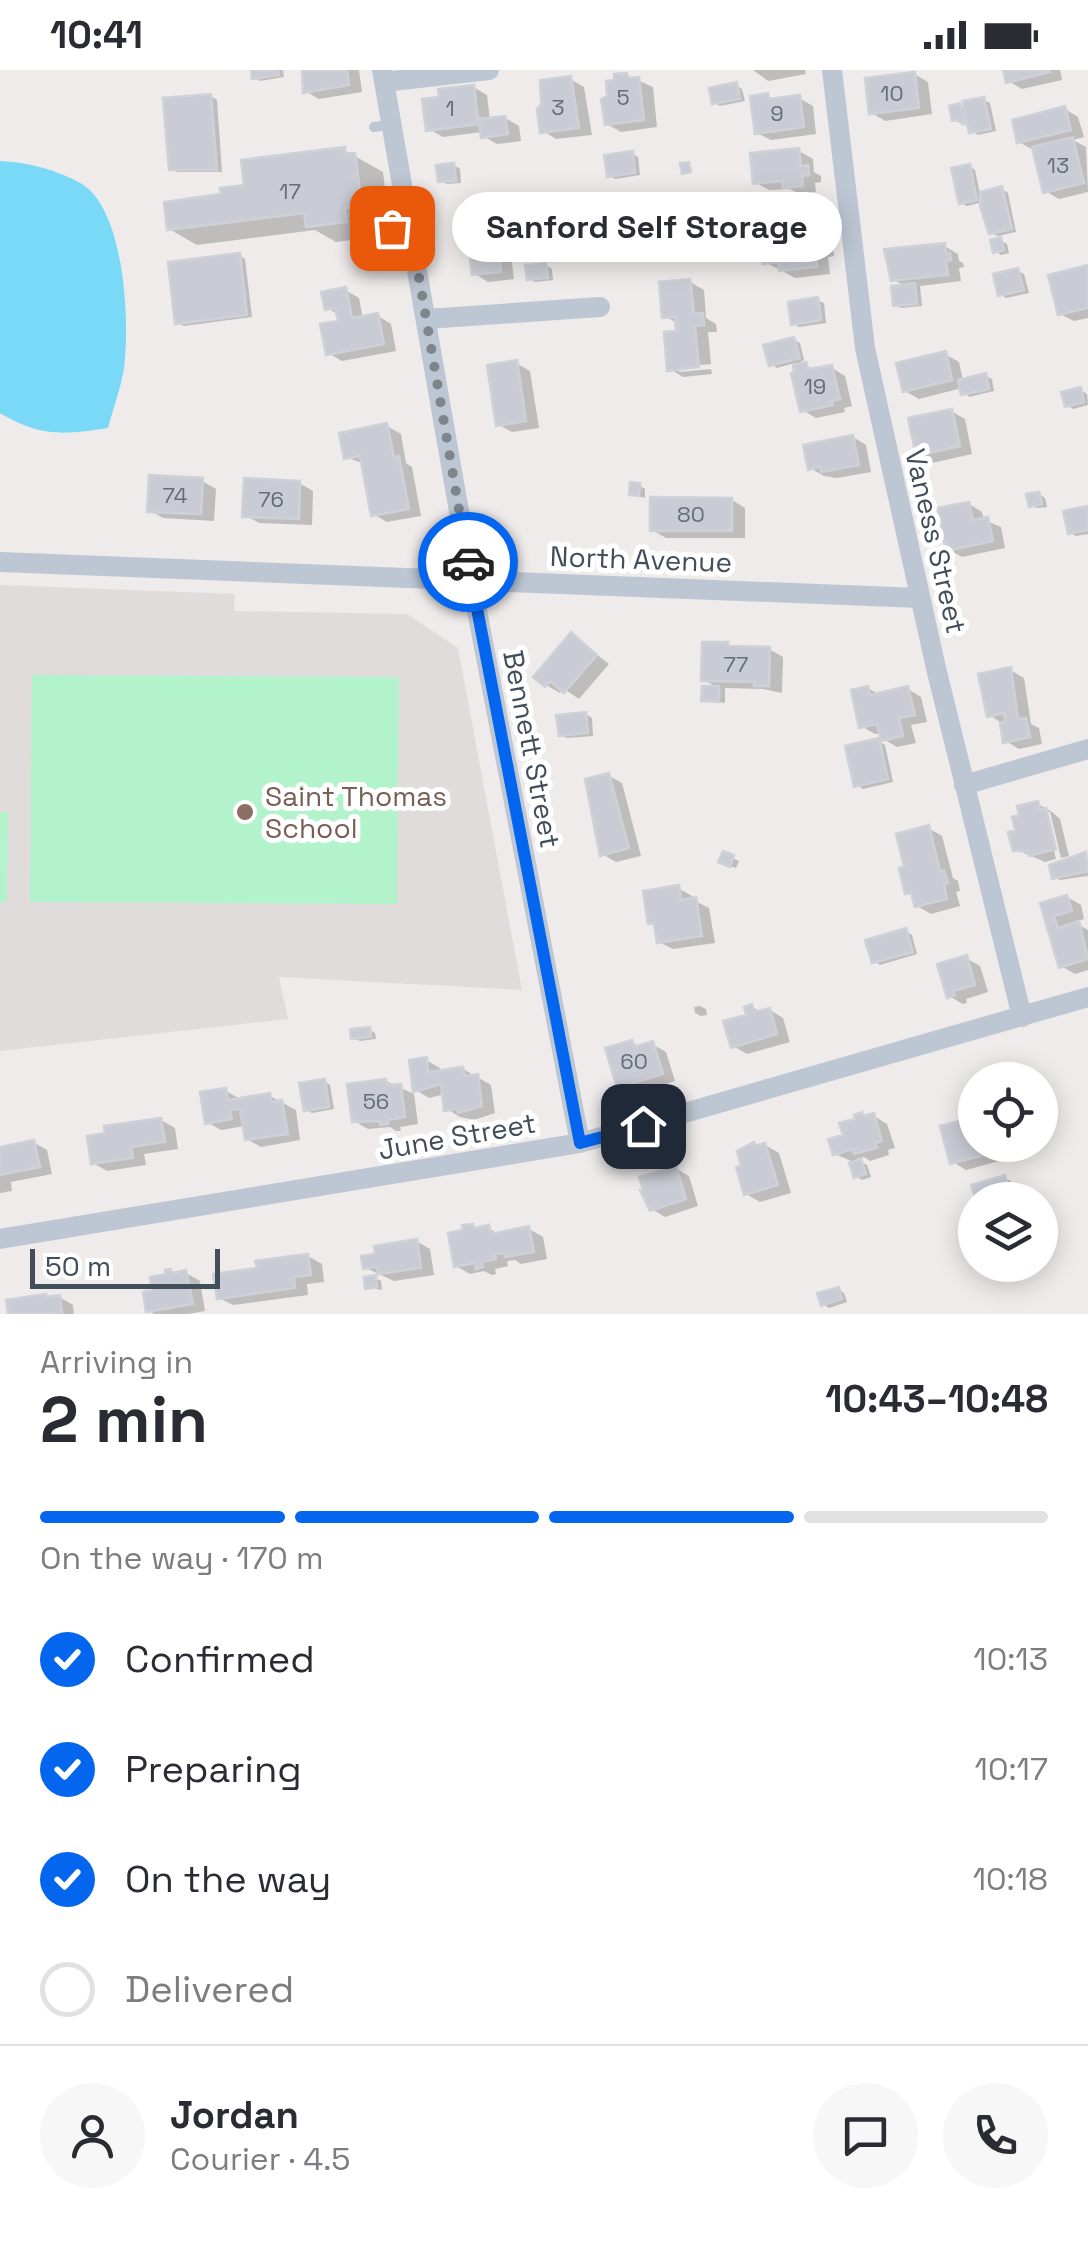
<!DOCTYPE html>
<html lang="en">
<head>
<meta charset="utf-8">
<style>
  :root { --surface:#fff; --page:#f7f7f7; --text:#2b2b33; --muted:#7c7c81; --line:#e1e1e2; --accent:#0466ef }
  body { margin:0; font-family:"Space Grotesk",sans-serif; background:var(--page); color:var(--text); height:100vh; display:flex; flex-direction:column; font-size:38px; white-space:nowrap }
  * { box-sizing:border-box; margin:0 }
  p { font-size:32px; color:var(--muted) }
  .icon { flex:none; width:55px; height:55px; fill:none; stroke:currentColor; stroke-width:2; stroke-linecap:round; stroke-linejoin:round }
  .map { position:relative; height:1244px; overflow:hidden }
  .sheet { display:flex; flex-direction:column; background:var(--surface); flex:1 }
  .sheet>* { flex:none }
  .buttons { position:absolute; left:958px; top:992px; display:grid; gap:20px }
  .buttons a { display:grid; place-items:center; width:100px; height:100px; border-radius:50%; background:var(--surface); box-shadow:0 5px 25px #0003; font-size:50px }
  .scale { position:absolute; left:30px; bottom:25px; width:190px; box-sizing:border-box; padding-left:10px; border:5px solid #424e5a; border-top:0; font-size:28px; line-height:35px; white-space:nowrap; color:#424e5a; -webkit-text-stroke:8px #fff; paint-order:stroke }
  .pin { position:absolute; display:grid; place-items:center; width:85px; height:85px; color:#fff; margin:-42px; border-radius:20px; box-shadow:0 5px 15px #0006 }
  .courier { position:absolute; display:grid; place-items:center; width:100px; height:100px; margin:-50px; border:8px solid #0466ef; border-radius:50%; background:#fff; color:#222; box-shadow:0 2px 12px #0007 }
  .bubble { position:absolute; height:70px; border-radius:35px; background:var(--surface); box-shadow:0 5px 25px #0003; font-size:32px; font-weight:800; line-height:70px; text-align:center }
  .overview em { font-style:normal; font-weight:800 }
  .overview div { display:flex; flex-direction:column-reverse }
  .overview { display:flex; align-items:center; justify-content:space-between; height:170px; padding:0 40px }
  h1 { font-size:65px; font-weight:800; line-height:75px }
  .bar { display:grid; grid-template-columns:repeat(4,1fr); gap:15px 10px; align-content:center; height:120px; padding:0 40px }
  .bar i { height:12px; border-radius:8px; background:var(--line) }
  .bar .current { background:var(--accent) }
  .bar p { grid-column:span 4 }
  .line { display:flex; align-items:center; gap:25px; padding:0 40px; border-top:2px solid var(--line) }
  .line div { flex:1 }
  .round { display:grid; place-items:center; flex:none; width:105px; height:105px; border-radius:52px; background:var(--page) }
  ol { padding:0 40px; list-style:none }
  li { display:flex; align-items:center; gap:30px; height:110px }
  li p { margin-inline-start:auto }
  li .icon { padding:10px; border-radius:50%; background:var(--accent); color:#fff; stroke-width:4 }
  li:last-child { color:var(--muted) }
  li i { width:55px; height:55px; border:5px solid var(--line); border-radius:50% }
  .status { display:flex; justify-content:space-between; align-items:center; height:70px; padding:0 50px; background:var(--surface); direction:ltr }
  .status svg { height:28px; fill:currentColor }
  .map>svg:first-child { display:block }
  .education { fill:#e0dcdc }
  .green { fill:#b2f3cc }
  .water { fill:#79d9f6 }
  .shadow { fill:#0003 }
  .building { fill:#c9ccd4; stroke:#ced1d8; stroke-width:2.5 }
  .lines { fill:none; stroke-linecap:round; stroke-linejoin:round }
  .lane { stroke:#bcc7d3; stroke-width:10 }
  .street { stroke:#bcc7d3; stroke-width:20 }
  .done { stroke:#7f858d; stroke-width:10; stroke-dasharray:0 18 }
  .route { stroke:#0466ef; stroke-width:12 }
  .education-dot { fill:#8d6e63; stroke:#fff; stroke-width:4 }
  .labels { text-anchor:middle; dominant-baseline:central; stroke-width:10; stroke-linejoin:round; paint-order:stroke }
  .number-label { font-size:22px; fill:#646e78 }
  .street-label { font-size:28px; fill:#424e5a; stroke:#fff }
  .education-label { font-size:28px; fill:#785e54; stroke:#fff; text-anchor:start }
</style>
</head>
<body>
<div class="status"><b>10:41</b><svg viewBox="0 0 49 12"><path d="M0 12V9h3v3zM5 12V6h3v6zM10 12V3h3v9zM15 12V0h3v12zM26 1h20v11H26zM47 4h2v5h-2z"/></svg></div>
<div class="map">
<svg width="1088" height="1244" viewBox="0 0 1088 1244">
  <rect width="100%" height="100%" fill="#efebeb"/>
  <path class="education" d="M0,515L235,524L234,541L407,544L458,578L522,920L279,907L288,949L0,981Z"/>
  <path class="green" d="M32,605L399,607L397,834L30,832Z
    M0,742H8L7,832H0Z"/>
  <path class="water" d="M0,91C27,92 58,100 82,114C125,141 130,252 124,298C121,318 113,338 108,358C63,365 40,367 0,343Z"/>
  <path class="shadow" d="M253,0H283L284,7L260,11L254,7Z
    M304,0H359L362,22L319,29L305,21Z
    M753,0H805L806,4L768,11Z
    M1005,0H1060L1062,10L1022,19L1008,11Z
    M914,4L928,12L932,44L885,51L872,43Z
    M626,5L653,17L657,57L621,62L607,54Z
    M570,9L584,17L592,65L556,69L543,61Z
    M736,15L742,19L745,31L720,36L714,32Z
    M473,17L487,25L490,50L505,48L519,56L521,71L497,74L483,66L482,62L443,67L429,59Z
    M211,26L217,30L222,102H177L171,99Z
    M768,26L776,31L799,28L813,36L816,64L771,70L757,63Z
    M984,30L990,33L996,61L978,65L972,61L970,51L960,53L954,50L960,36L967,40Z
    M1065,39L1078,47L1084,67L1073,70L1086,77L1088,122L1059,129L1045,121L1033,80L1019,72Z
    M344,80L383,102L389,151L371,153L373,167L336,172L315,160L197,175L169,159L246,117Z
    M799,81L813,89L814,102L821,106V112L815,113L816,122L799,124L790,119L769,120L756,113Z
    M632,84L638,87L640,105L615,109L609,105Z
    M454,95L460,99L461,113L447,114L441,111Z
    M969,96L975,100L980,124L1002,119L1008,123L1016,162L998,166L991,163L983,132L967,136L961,133Z
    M502,129L516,137L518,162L508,163L514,209L488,212L475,204Z
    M813,167L834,182V186L828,187L830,204L795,208L765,192Z
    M1000,170L1007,174L1009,183L1001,185L995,181Z
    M713,171L719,175L721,186L710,188L704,184Z
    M944,176L958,184L959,191L963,193L964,197L959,198L961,211L920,216L922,236L901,238L895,235L906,217L893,209Z
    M239,185L245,189L252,247L184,256L178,253Z
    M546,195L552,199L553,210L535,212L529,208Z
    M1088,197V248L1074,251L1060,244Z
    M1018,201L1024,204L1029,223L1006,228L1000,224Z
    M690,212L704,220L706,248L716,254L717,262H708L711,294L679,297V302L711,299L712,304L683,307L670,299L679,263L678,254L665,246Z
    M345,220L359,228L363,249L378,246L391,254L396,281L342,291L328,283L340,253L339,245L327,238Z
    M817,230L824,233L826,253L799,257L793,253Z
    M794,270L800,273L804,290L800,292L816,301L832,298L845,306L852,336L844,338L845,342L816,348L802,340L795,293L777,298L771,294Z
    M945,284L959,292L963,311L986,306L992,309L994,321L969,327L962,318L919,329L905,321Z
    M516,293L530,301L539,358L512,362L499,355Z
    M1080,320L1087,324L1088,335L1073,339L1067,335Z
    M951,341L965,349L972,384L932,393L918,385Z
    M387,356L401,364L406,393L412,397L421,446L387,452L373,444L364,394L346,387Z
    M853,367L866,375L871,402L837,408L824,406L810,398Z
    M202,411L216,419L214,451L163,448L149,440Z
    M299,413L313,421L312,455L259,453L245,445Z
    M639,415L645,419V428L632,424Z
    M1039,424L1045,428L1047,437L1037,438L1031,435Z
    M732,430L745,438V468H666L652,460Z
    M969,434L982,442L984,450L1001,457L1005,478L962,487L948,479Z
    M1088,439V464L1076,466L1070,463Z
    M572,565L609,594L579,629L564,619L560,623L546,615Z
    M727,574L735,579H769L783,587L782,623L763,619L725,618V633L704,630L719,618L704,610Z
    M1010,600L1024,608L1031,654L1039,658L1042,674L1019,679L1006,671L1002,653L989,645Z
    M868,618L880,625L908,619L921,627L927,652L911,655L916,673L897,677L883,669L882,663L875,664L861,656Z
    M586,644L592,648L593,666L567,668L561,665Z
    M879,671L885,675L893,712L863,719L857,715Z
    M609,706L622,713L641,786L616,792L602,784Z
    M1038,734L1052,742L1060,749L1069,786L1061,788L1050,742H1045L1056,789L1045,792L1015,779L1022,747Z
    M928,758L942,766L953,808L958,811L960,821L956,822L960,836L931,844L917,836L915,827L908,822L907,798Z
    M724,784L739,791L736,798L727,795Z
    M1086,785L1088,806L1060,810L1054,807Z
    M678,818L692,826L693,830L709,838L715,873L673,879L659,872L657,856L650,852Z
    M1067,827L1081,835L1084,849L1074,852L1088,860V900L1075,904L1061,896L1043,834Z
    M906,861L912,865L917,884L880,895L874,891Z
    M966,888L980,896L988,922L966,929L967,933L963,934L949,926Z
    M700,936L706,939L707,945L701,946L695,943L694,937Z
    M752,937L761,942L770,940L783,948L790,972L747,984L733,976Z
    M369,959L375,963L376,969L360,971L354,968Z
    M631,972L640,977L652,974L666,982L675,1011L632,1024L619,1016Z
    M426,990L440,998V1002L463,999L491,1015L495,1043L474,1050L460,1047L447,1039L445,1024L429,1028L416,1020Z
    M324,1011L330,1015L334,1039L312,1043L306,1040Z
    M386,1011L414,1024L418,1054L400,1057L401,1061H396L390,1057L368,1059L354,1051Z
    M226,1021L240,1029L270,1026L296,1040L300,1070L261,1077L247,1069L245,1056L221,1060L207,1052Z
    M862,1045L874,1046L887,1054L895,1078L888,1080L889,1085L870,1091L864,1087L856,1089L867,1095L871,1107L862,1110L856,1106L851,1091L835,1084Z
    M975,1049V1075H1009L1014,1087L966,1100L953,1092Z
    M161,1050L175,1058L178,1079L144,1084L146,1095L107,1101L93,1093Z
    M33,1072L47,1080L52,1104L11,1112L12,1121L0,1123V1079Z
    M754,1075H765L779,1083L791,1123L760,1132L746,1124L744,1097Z
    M675,1098L689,1106L698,1136L665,1147L652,1139Z
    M1004,1108L1011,1111L1016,1130H978Z
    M472,1156L478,1160L488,1158L500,1165L529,1159L543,1167L547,1189L521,1194L515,1190L507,1191L508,1196L495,1199L496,1204L492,1205L484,1201L470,1204L456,1196L466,1162Z
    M416,1171L430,1179L434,1205L394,1211L366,1198Z
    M308,1186L322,1194L324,1212L307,1214L308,1225L233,1235L219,1228L259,1200Z
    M170,1201L176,1205L186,1203L200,1211L205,1241L188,1244H154L149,1241L155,1222Z
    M375,1208L381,1211L382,1220L368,1217Z
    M838,1219L844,1223L847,1232L829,1238L823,1234Z
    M59,1227L73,1235L74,1244H10Z"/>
  <path class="building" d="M251,0H278L279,5L252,9Z
    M302,0H347L349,15L303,23Z
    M1003,0H1049L1050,2L1006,13Z
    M915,2L919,38L869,44L865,8Z
    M627,3L628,8L639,7L644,50L605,55L601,29L607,26L606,11L614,10V4Z
    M571,6L579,58L540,63L537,39L541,34L540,10Z
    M737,12L740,29L712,34L709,18Z
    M474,15L478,49L505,46L508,64L481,68L479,54L426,61L422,29L439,27L438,19Z
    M768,23L769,29L800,25L804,57L755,64L750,26Z
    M211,24L217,100H169L163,28Z
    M984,27L991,59L969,63L963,31Z
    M960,33L965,54H962L961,50L952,51L949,36Z
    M1065,36L1071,60L1017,73L1012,50Z
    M1073,67L1084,113L1043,123L1032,77Z
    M345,77V84L355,83L362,136L345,138L347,152L306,157L304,143L167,160L164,132L221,124L220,118L244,115L241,90Z
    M799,78L801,96L808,95L809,105L802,106L803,116L783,118L782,111L753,114L750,83Z
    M633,81L635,103L607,107L604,85Z
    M689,92L691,102L682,104L680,93Z
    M454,93L456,111L438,112L436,95Z
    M970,94L977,130L959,134L951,98Z
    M1002,116L1012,159L989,164L980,136V122Z
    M502,127L506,155L495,156L501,202L472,205L463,132Z
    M814,165L821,172L822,180H816L817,197L779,201L778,192L763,194L760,172Z
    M1001,167L1004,180L993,183L990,170Z
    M713,169L716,183L702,186L700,171Z
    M945,173L946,183H950L951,190L946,191L948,205L891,211L884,179Z
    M240,183L247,245L175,254L168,192Z
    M546,193L548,208L527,210L525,195Z
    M1088,195V238L1058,245L1048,205Z
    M1018,198L1024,220L998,226L993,204Z
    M690,209L694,244L703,243L704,255L695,256L699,297L667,301L664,262L676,261L675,247L662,248L659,212Z
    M915,213L917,234L893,236L891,216Z
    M346,217L352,248L378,243L384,274L326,285L320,254L338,251L335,238L325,240L321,222Z
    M818,227L821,250L791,255L788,232Z
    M794,267L800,288L769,296L763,275Z
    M946,281L952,310L903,322L896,293Z
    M517,290L526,351L496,356L487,295Z
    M806,292L808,299L832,295L840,329L832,331L833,335L800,342L791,303L794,302L793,295Z
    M986,303L989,319L961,325L958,310Z
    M1081,317L1084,332L1065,337L1061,322Z
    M952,339L960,376L916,386L908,348Z
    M387,353L394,387L399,386L409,439L371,446L360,386L344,389L339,363Z
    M853,365L859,395L821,402L820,397L808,400L803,375Z
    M149,405L203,408L201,444L147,442Z
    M244,408L300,411L299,449L242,447Z
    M630,412L640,413L639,426L629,425Z
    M1039,422L1042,434L1029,437L1026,424Z
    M650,427L732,428V461H650Z
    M969,432L973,450L988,447L993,471L946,481L937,438Z
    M1088,436V460L1068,464L1063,441Z
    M571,562L597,585L564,623L550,611L545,617L533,607Z
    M702,572H728V576L770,577L769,616H754V612L701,611Z
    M1011,597L1018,649L1026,648L1030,667L1003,673L1000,653L1005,652L1004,643L987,647L978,604Z
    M702,616H719V632L701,631Z
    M868,616L870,625L908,616L915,645L899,648L903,666L881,671L877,654L859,658L851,620Z
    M586,642L588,663L559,666L556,645Z
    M879,668L888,709L854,717L845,676Z
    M609,703L629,778L600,786L585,709Z
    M1038,731L1040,740L1046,738L1056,779L1029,786L1028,781H1013L1008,762L1015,760L1012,747L1019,745L1017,736Z
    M929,755L940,801L944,800L948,813L944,814L947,829L915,837L911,823L905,824L899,798L904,796L896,764Z
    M723,781L734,785L730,797L718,792Z
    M1086,782L1088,801L1052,809L1049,795Z
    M679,815L681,830L696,827L702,866L657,873L654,853L648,854L643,821Z
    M1067,825L1072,841L1054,846L1058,858L1079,851L1088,889L1059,898L1040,833Z
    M906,858L913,882L872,893L865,870Z
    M967,885L975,915L953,921L955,925L947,928L937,894Z
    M752,934L754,942L770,938L777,964L731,978L723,951L746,945L744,937Z
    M370,957L371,967L351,969L350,959Z
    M632,970L634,977L653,971L663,1004L617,1018L605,978Z
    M427,987L428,1002L463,997L465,1006L478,1004L482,1036L458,1043L457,1039L444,1041L441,1014L413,1022L409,990Z
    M325,1009L329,1037L304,1041L299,1013Z
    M386,1009L387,1015L401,1014L405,1047L388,1050V1054L380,1055V1051L352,1052L347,1014Z
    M226,1018L228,1030L270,1023L271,1032L282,1030L288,1064L245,1070L240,1039L230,1040L232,1049L205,1054L200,1022Z
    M862,1042L863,1046L874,1043L882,1071L875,1073L877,1078L854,1084L853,1079L833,1085L828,1069L843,1065L839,1053L855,1049L854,1045Z
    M975,1047V1075H1001L1002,1080L950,1094L940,1056Z
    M161,1048L165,1072L131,1077L133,1088L91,1094L87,1066L105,1063L104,1056Z
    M34,1070L40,1097L0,1105V1077Z
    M754,1072L755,1076L765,1073L778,1115L744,1125L736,1097L741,1096L737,1081Z
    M861,1089L866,1104L854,1108L849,1093Z
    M676,1096L686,1129L650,1141L640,1120L643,1119L639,1107Z
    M1005,1105L1012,1130H976L971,1115Z
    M473,1154L474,1158L489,1155L491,1164L529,1156L534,1182L505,1187L504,1183L495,1184L496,1189L482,1192L483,1197L476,1199L475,1193L454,1197L448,1163L463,1160L462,1155Z
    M417,1169L421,1198L378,1204L377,1197L363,1199L361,1186L375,1184L374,1176Z
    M308,1184L311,1205L294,1207L295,1218L217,1229L213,1204L257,1198L255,1191Z
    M171,1199L172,1203L186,1200L193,1234L146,1242L143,1222L152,1220L150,1207L166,1204L165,1200Z
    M376,1205L377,1217L365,1219L364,1207Z
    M839,1217L842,1229L821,1236L817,1223Z
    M46,1224V1227L60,1225L62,1244H8L6,1230Z"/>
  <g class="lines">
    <path class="lane" d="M374,57L391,55"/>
    <path class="street" d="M382,0L471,510L580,1073
      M832,0L865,278L936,598L1022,947
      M384,12L489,0
      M427,249L600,237
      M0,492L920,528
      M964,715L1088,679
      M0,1169L580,1073L1088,927"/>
  </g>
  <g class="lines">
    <path class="done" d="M392,158L410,155L468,492"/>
    <path class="route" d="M468,492L580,1073L643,1056"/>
  </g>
  <circle class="education-dot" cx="245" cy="742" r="10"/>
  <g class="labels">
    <g class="number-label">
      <text x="892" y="23">10</text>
      <text x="623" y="27">5</text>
      <text x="558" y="37">3</text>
      <text x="450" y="38">1</text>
      <text x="777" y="43">9</text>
      <text x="1058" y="95">13</text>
      <text x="290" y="121">17</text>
      <text x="815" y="316">19</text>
      <text x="175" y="425">74</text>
      <text x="271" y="429">76</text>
      <text x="691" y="444">80</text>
      <text x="736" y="594">77</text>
      <text x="634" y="991">60</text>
      <text x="376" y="1031">56</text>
    </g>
    <g class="street-label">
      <text transform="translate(936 471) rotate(77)">Vaness Street</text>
      <text transform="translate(641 489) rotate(2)">North Avenue</text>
      <text transform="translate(532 679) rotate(79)">Bennett Street</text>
      <text transform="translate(457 1066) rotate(-10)">June Street</text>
    </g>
    <g class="education-label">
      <text x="265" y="726">Saint Thomas<tspan x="265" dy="32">School</tspan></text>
    </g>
  </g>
</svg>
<div class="buttons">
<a><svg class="icon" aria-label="locate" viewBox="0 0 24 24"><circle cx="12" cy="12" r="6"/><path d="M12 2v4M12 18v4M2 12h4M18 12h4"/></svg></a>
<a><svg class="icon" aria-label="layers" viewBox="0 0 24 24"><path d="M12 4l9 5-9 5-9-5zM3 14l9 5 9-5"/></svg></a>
</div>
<div class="scale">50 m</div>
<div class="pin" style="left:392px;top:158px;background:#ea580c"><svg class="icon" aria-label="bag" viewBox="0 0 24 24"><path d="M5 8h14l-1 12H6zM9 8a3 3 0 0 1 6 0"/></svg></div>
<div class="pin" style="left:643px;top:1056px;background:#1f2937"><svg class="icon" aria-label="home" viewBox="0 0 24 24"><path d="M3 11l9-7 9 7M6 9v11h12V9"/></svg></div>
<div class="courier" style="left:468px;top:492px"><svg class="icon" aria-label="car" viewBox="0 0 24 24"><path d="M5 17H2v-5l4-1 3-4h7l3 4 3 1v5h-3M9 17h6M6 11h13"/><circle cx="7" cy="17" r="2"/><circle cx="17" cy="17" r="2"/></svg></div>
<div class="bubble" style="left:452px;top:122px;width:390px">Sanford Self Storage</div>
</div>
<section class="sheet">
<div class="overview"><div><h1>2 min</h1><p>Arriving in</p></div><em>10:43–10:48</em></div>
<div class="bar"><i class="current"></i><i class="current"></i><i class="current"></i><i></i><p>On the way · 170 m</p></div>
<ol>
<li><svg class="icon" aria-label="check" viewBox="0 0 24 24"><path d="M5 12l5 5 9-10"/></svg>Confirmed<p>10:13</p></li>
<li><svg class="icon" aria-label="check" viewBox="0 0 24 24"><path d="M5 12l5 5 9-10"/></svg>Preparing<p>10:17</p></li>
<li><svg class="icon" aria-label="check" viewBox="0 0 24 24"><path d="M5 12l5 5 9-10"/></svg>On the way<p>10:18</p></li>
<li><i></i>Delivered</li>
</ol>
<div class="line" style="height:180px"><a class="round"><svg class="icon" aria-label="person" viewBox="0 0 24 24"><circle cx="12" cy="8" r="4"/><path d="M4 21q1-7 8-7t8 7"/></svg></a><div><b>Jordan</b><p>Courier · 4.5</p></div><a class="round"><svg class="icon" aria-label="chat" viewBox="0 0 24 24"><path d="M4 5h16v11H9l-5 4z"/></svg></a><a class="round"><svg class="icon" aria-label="phone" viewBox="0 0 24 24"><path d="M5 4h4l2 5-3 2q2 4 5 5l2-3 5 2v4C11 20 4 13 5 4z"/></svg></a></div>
</section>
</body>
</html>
